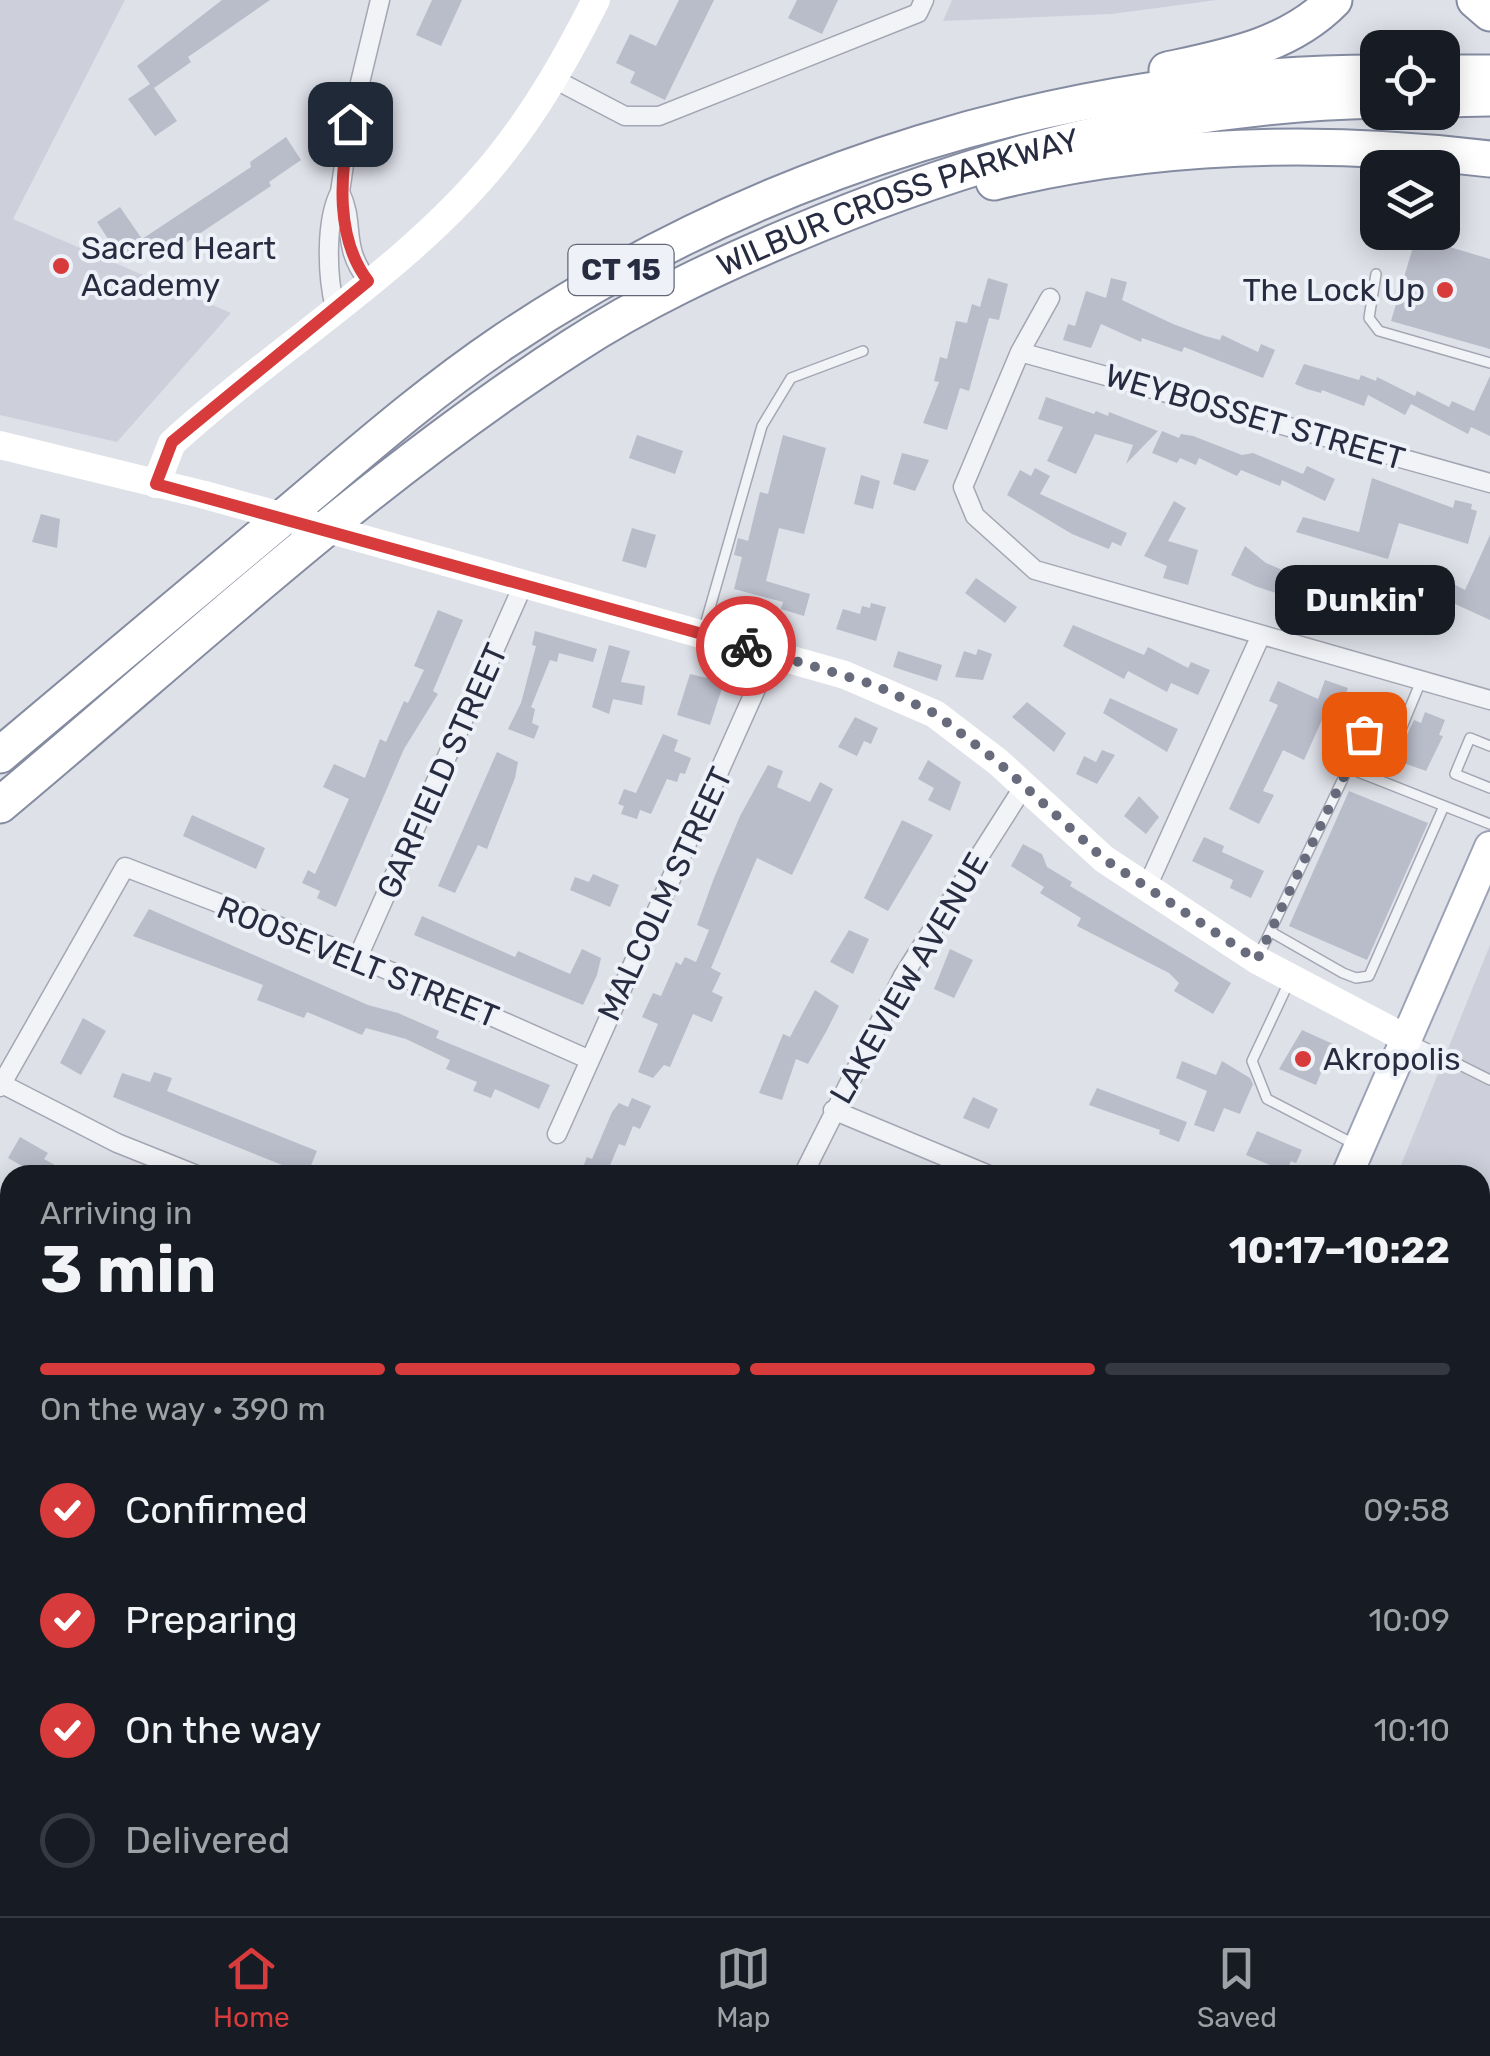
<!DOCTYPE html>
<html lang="en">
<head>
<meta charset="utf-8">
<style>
  :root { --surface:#171b24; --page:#20242c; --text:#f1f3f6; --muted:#9ea1a6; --line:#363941; --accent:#d73b3b }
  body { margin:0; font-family:Rubik,sans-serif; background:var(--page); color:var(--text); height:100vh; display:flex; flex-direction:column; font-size:38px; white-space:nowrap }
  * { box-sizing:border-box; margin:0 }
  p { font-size:32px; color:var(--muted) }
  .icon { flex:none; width:55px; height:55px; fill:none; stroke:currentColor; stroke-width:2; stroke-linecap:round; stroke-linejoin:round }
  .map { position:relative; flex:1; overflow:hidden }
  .side { position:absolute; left:0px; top:1165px; width:1490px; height:752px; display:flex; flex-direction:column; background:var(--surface); border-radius:30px 30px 0 0; box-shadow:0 5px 25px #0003 }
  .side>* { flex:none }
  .controls { position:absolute; left:1360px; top:30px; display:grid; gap:20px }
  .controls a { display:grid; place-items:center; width:100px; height:100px; border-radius:20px; background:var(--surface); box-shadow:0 5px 25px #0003; font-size:50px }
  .pin { position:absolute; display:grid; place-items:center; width:85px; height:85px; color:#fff; margin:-42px; border-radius:20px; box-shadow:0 5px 15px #0006 }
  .courier { position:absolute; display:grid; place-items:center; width:100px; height:100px; margin:-50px; border:8px solid #d73b3b; border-radius:50%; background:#fff; color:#222; box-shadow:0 2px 12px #0007 }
  .bubble { position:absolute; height:70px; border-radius:20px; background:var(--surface); box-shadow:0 5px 25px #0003; font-size:32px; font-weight:700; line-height:70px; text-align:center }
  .headline em { font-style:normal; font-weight:700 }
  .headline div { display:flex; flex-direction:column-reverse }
  .headline { display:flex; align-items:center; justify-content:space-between; height:170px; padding:0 40px }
  h1 { font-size:65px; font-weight:700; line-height:75px }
  .bar { display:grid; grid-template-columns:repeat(4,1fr); gap:15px 10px; align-content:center; height:120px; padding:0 40px }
  .bar i { height:12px; border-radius:8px; background:var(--line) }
  .bar .on { background:var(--accent) }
  .bar p { grid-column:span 4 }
  ol { padding:0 40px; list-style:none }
  li { display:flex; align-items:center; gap:30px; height:110px }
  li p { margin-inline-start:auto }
  li .icon { padding:10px; border-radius:50%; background:var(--accent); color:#fff; stroke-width:4 }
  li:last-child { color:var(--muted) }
  li i { width:55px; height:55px; border:5px solid var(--line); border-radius:50% }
  .dock { display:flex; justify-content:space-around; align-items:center; height:140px; border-top:2px solid var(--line); background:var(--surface); font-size:28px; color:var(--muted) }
  .dock a { display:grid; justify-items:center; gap:5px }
  .dock .on { color:var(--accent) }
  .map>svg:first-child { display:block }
  .built { fill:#cdd0db }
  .green { fill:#c1d4bf }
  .building { fill:#b9bcc9 }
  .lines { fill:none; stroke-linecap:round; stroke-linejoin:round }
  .lane-casing { stroke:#a4a7b3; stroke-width:12 }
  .street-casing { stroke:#a4a7b3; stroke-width:21 }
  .primary-casing { stroke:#9da3b6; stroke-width:34 }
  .highway-casing { stroke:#858ca1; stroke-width:39 }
  .path { stroke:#bdbfc8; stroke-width:4; stroke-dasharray:8 8; stroke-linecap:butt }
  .lane { stroke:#f2f3f7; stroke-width:9 }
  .street { stroke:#f2f3f7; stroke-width:18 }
  .secondary { stroke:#fff; stroke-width:28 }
  .primary { stroke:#fff; stroke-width:30 }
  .highway { stroke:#fff; stroke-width:35 }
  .secondary-bridge { stroke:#fff; stroke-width:28 }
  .done { stroke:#676b7c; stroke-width:10; stroke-dasharray:0 18 }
  .route { stroke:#d73b3b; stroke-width:12 }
  .poi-dot { fill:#d73b3b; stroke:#eef1f7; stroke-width:4 }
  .labels { text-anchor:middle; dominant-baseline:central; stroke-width:8; stroke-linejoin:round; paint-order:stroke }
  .shield { fill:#eef1f7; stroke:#636778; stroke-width:2.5 }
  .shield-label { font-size:30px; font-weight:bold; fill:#272c41 }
  .street-label { font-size:32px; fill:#272c41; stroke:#eef1f7 }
  .poi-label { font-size:32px; fill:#272c41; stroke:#eef1f7; text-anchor:start }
</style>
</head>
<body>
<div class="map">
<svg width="1490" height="1916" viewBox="0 0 1490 1916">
  <rect width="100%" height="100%" fill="#dfe1e9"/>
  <path class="built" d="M0,0H125L13,219L231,313L117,442L0,415Z
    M952,0H1217L1112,14L943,21Z
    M1490,945V1913L1476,1908H1480V1175H1397Z"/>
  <path class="green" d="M1173,1908H1392L1388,1916H1169Z"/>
  <path class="building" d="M222,0H270L188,57L191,62L154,88L177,121L155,136L128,99L150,84L137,66Z
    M432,0H462L441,46L416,35Z
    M679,0H714L665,100L630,83L635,72L616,63L630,34L656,46Z
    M797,0H838L822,34L788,18Z
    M286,137L301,160L269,182L271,186L157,262L145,244L122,260L97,222L120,207L142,239L251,167L250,162Z
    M1416,237L1490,259V349L1391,321Z
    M988,278L1008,284L999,320L989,318L969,391L960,388L947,430L923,423L939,382L934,381L940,357L947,359L956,321L967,323L972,304L980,307Z
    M1111,278L1127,282L1122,300L1173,324L1205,336L1220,340L1222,335L1258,352L1261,344L1275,350L1263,378L1184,347L1182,352L1142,338L1141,342L1101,324L1091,348L1063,340L1068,324L1075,326L1086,291L1106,298Z
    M1304,364L1359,380L1361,375L1376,381L1377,377L1415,396L1417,391L1449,407L1452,401L1474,411L1490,376V436L1471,427L1468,434L1411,404L1405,415L1368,395L1364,406L1322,390L1321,393L1307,389L1295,384Z
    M1046,397L1094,414L1096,411L1108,416L1109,412L1158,431L1126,464L1133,445L1095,434L1076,474L1047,461L1063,427L1038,419Z
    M1162,431L1179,438L1181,434L1193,436L1242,455L1253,453L1303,474L1307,466L1335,479L1325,501L1282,480L1280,486L1241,470L1237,476L1199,458L1196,465L1180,458L1177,463L1152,453Z
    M637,435L683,451L675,474L629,458Z
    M783,435L826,448L804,534L779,528L766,581L810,594L804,616L781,609L783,602L734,589L742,557L734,555L738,538L748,541L760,492L768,494Z
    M902,453L929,460L915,491L893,484Z
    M1035,468L1050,476L1040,494L1127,533L1121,546L1112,542L1109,549L1072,534L1007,495L1020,470L1031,476Z
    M861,475L880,481L873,509L854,504Z
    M1372,478L1453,508L1455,500L1472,504L1471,509L1477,511L1468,544L1399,523L1388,559L1296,532L1303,517L1359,532Z
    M1174,501L1186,508L1168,541L1198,550L1188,585L1163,578L1167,566L1144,556Z
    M41,514L60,519L57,548L32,542Z
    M632,528L656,535L646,568L622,561Z
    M1490,535V620L1431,593L1440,577L1465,590Z
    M1245,546L1266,563L1321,586L1324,580L1332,584L1336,575L1389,594L1387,600L1392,602L1382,623L1344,605L1340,613L1297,592L1294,599L1255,586L1231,575Z
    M976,578L1017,607L1005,623L965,593Z
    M871,603L886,607L876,641L836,629L843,609L860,614L862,606L870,608Z
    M438,610L463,620L433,691L438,694L404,749L336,907L317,898L320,891L302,883L308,870L315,874L349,799L323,787L334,764L365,778L380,739L386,742L404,701L408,703L424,670L414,666Z
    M1073,625L1144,655L1148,647L1188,668L1191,662L1210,670L1198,695L1171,683L1167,692L1128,671L1124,679L1063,646Z
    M535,631L597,649L593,662L559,653L557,662L550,660L531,707L535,709L532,723L539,726L534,739L508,729L521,703L536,646L532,645Z
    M609,645L630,651L621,682L645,686L642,705L613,699L609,714L592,707Z
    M978,649L992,654L983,680L955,677L964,651L976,655Z
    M898,651L942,665L937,681L893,667Z
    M690,674L724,682L710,725L677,715Z
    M1325,680L1348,688L1335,725L1322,720L1304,760L1283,750L1263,791L1274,795L1259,824L1229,809L1278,705L1269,701L1278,681L1318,699Z
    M1110,698L1178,729L1167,752L1103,713Z
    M1027,702L1066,733L1054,752L1012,717Z
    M1425,712L1445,720L1439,735L1443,736L1426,771L1395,760L1414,720L1421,723Z
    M855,717L878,728L871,744L864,741L857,756L838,747Z
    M663,734L678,740L674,751L691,758L685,774L680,773L677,782L667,779L651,814L640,810L637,819L621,814L624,806L618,804L624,789L636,793Z
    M1102,750L1115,755L1097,784L1076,774L1084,756L1096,762Z
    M497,752L518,762L515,778L487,849L478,845L455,893L438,886Z
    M928,760L961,782L950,811L928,800L934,788L918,779Z
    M768,765L783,771L777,787L810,802L820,782L833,789L792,875L757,858L711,968L721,973L712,992L723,997L712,1022L693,1014L670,1067L664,1065L653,1078L638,1072L658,1024L642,1017L653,993L661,996L676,962L681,965L685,957L696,962L709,930L697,925L714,878L740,816Z
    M1349,791L1428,823L1367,960L1289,926Z
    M1139,796L1159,817L1146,834L1124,816Z
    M192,815L265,848L256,869L183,836Z
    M902,820L933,835L888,911L864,898Z
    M1204,837L1224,846L1222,852L1264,871L1251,898L1230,888L1233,880L1192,861Z
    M1023,844L1042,854L1047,867L1072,882L1070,886L1231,983L1213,1014L1174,991L1179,983L1169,973L1077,926L1081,918L1040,893L1044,887L1011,866Z
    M593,874L619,885L610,907L570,890L575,877L589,882Z
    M149,909L368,1005L398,1013L439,1031L436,1038L550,1085L539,1109L495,1089L491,1098L473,1091L477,1082L446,1069L450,1060L406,1039L366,1028L362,1035L307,1012L304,1018L257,1000L263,985L133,936Z
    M422,916L515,957L518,951L570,974L582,949L601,958L597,975L583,1005L414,935Z
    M849,930L869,939L853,974L830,962Z
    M950,949L973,960L954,998L934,989Z
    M815,990L839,1006L827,1030L808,1064L796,1059L782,1100L759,1093L783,1034L790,1037Z
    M83,1018L106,1031L81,1075L60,1063Z
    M1302,1030L1333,1044L1316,1085L1279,1069Z
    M1182,1061L1216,1075L1222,1061L1250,1078L1253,1084L1240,1114L1224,1108L1214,1132L1194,1125L1207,1091L1176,1078Z
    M154,1072L172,1078L167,1091L317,1151L307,1175L113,1097L122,1073L150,1082Z
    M1097,1088L1187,1122L1179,1142L1159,1134L1160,1130L1089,1105Z
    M973,1097L998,1109L989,1129L963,1118Z
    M632,1098L651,1106L640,1129L633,1126L625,1146L619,1144L606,1175H580L587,1157L592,1159L612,1112L619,1103L628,1107Z
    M1257,1131L1302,1150L1296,1163L1291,1161L1286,1172L1246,1155Z
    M20,1137L48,1153L44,1159L73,1175H38L8,1158Z"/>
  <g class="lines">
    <g class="lane-casing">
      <path id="lane" d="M1376,274L1369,318L1379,331L1490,363
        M703,632L762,426L791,378L863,351
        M1490,746L1470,738L1455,774L1490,788
        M1392,751L1421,681
        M1348,768L1490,824
        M1271,932L1343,973L1356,978L1369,976L1444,806
        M1258,957L1380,701
        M1289,982L1252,1061L1267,1099L1356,1145
        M1412,1041L1490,1080
        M1480,1381L1490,1385
        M1480,1719L1490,1723
        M1480,1869L1490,1870
        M928,1908L947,1916
        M1398,1916L1402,1908"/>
    </g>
    <g class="street-casing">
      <path id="street" d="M556,80L625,116H659L918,13L924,0
        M340,192L350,124L380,0
        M1050,298L1020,352L963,487L975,516L1035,570L1490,700
        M335,308C327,276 325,221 340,192C356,225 340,245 368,281
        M1020,352L1490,483
        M1147,887L1261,635
        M358,957L524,583
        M2,1084L117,1143L197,1175
        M0,1087L125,867L358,957L590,1060
        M833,1110L989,1175
        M557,1134L772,653
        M803,1175L903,976L1024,786
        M0,1349L10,1354
        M11,1916L14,1908
        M237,1916L240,1908
        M491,1916L494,1908"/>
    </g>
    <g class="primary-casing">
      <path id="primary" d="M1347,1175L1490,847
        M1036,1916L1040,1908"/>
    </g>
    <g class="highway-casing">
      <g id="highway">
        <path d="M1475,0L1490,13"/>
        <path d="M1167,70C1227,57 1289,46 1334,0"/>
        <path d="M1442,73H1490"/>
        <path d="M1442,99L1490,98"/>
        <path d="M994,182C1158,142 1323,139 1490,159"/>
        <path d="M0,755C95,675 191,595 286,515C356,456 426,394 503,342C759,170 1068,74 1378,73"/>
        <path id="s1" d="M0,805C187,649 367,479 572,347C641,302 716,267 792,235C984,154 1168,105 1378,100"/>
      </g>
    </g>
    <path class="path" d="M1487,1329L1490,1330
      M1482,1340L1490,1343
      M1480,1354L1490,1358
      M1488,1406L1490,1401"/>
    <use href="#lane" class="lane"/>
    <use href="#street" class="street"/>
    <path class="secondary" d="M0,445L205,495
      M156,484L172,443C277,347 412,267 500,156C539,107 568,55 596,0
      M446,562L845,675L935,714L998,762L1104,859L1257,960L1407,1039"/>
    <use href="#primary" class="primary"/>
    <use href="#highway" class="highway"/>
    <path class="secondary-bridge" d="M205,495L446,562"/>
  </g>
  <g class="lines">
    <path class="done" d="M746,646L875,685L936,714L998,762L1104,859L1257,960L1364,734"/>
    <path class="route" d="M350,124C340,175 335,238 368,281L172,442L156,484L746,646"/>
  </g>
  <g class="poi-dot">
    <circle cx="61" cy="266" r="10"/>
    <circle cx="1445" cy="290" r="10"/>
    <circle cx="1303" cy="1059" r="10"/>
  </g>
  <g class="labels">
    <rect class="shield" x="568.5" y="245" width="105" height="50" rx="8"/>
    <g class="shield-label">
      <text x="621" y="270">CT 15</text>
    </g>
    <g class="street-label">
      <text stroke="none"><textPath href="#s1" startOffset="1092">WILBUR CROSS PARKWAY</textPath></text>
      <text transform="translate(1255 417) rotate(16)">WEYBOSSET STREET</text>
      <text transform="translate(442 771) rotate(-66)">GARFIELD STREET</text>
      <text transform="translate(665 894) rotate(-65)">MALCOLM STREET</text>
      <text transform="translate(358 962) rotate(22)">ROOSEVELT STREET</text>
      <text transform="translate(909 978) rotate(-60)">LAKEVIEW AVENUE</text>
    </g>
    <g class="poi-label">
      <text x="81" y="248">Sacred Heart<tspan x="81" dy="37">Academy</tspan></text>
      <text x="1425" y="290" text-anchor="end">The Lock Up</text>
      <text x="1323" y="1059">Akropolis</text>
    </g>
  </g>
</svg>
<div class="controls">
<a><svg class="icon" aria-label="locate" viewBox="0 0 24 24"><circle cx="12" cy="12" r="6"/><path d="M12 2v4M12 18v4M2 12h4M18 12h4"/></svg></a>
<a><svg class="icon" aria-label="layers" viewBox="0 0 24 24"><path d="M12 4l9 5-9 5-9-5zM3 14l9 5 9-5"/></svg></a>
</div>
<div class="pin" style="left:1364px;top:734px;background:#ea580c"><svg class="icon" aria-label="bag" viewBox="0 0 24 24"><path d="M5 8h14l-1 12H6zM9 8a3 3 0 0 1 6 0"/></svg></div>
<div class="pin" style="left:350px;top:124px;background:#1f2937"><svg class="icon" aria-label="home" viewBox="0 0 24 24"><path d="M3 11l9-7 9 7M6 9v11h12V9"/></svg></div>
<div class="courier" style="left:746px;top:646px"><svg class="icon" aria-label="bike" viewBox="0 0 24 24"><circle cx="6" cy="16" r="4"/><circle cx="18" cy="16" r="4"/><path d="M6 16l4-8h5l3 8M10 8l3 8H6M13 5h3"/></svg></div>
<div class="bubble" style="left:1275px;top:565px;width:180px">Dunkin'</div>
<section class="side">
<div class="headline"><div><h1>3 min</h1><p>Arriving in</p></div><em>10:17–10:22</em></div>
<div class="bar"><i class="on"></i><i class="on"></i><i class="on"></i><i></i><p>On the way · 390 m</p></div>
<ol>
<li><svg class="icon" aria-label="check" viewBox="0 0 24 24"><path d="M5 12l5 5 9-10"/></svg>Confirmed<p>09:58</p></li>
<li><svg class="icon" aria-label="check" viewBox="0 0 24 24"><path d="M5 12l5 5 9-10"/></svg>Preparing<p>10:09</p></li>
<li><svg class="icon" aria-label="check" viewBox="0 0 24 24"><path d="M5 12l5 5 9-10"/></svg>On the way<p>10:10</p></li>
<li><i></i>Delivered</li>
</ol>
</section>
</div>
<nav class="dock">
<a class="on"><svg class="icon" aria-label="home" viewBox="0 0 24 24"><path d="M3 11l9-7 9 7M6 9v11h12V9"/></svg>Home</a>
<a><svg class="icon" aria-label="map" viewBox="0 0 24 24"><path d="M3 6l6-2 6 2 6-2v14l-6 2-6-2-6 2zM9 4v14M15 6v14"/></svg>Map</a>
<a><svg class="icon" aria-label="saved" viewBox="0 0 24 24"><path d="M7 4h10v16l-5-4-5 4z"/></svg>Saved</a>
</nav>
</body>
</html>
